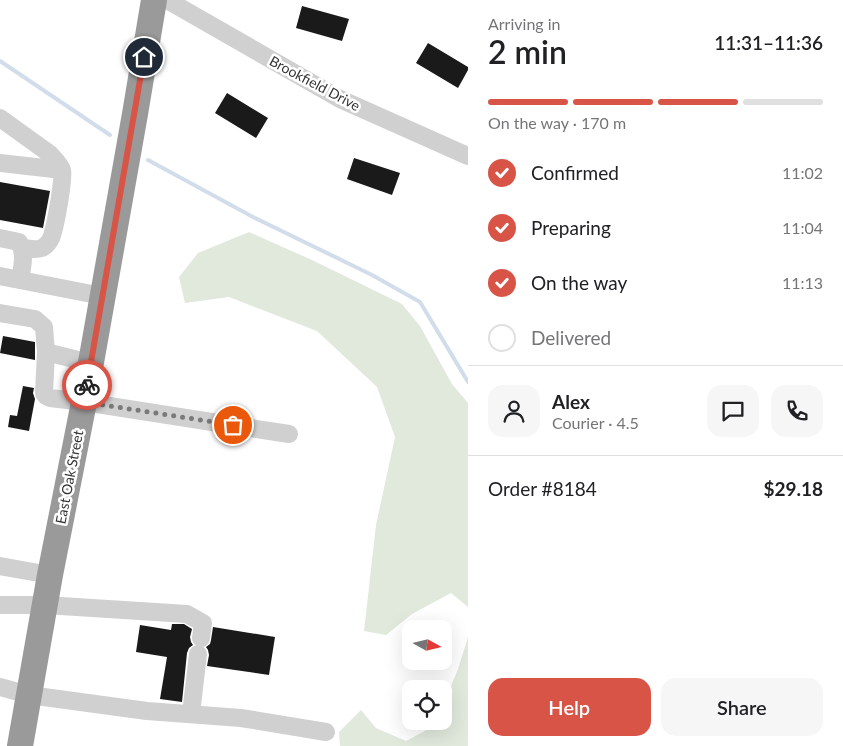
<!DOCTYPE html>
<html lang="en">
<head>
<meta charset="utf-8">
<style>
  :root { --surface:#fff; --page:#f6f6f6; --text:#202124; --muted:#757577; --line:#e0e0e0; --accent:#d85447 }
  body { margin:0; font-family:Lato,sans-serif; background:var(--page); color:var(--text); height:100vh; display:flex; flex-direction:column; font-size:19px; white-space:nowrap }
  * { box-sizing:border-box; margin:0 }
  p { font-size:16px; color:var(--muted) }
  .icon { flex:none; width:28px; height:28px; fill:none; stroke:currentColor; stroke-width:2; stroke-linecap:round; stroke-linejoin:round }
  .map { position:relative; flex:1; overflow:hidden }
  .side { display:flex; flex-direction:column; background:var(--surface); width:375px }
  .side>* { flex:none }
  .needle { width:32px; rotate:98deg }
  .fabs { position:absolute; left:402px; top:620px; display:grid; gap:10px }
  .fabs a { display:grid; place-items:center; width:50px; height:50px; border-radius:10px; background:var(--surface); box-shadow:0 5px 20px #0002; font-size:25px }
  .pin { position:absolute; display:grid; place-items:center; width:42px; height:42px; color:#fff; margin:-21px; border:2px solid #fff; border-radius:50%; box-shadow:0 1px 5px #0007 }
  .courier { position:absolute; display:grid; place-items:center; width:50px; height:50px; margin:-25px; border:4px solid #d85447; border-radius:50%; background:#fff; color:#222; box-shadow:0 1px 6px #0007 }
  .overview em { font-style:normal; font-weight:600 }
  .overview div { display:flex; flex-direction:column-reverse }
  .overview { display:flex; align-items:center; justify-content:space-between; height:85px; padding:0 20px }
  h1 { font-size:32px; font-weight:600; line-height:38px }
  .bar { display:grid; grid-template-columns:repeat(4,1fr); gap:8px 5px; align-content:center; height:60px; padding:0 20px }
  .bar i { height:6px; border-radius:4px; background:var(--line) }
  .bar .on { background:var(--accent) }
  .bar p { grid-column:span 4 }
  .line { display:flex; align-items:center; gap:12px; padding:0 20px; border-top:1px solid var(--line) }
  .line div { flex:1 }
  .round { display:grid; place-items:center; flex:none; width:52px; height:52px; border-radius:15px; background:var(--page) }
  ol { padding:0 20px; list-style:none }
  li { display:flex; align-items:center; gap:15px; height:55px }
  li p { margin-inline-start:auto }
  li .icon { padding:5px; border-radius:50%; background:var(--accent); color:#fff; stroke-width:4 }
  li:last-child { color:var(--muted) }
  li i { width:28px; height:28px; border:2px solid var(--line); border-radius:50% }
  .cta { display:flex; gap:10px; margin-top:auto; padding:10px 20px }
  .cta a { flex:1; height:58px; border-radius:15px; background:var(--accent); color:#fff; font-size:20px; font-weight:600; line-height:58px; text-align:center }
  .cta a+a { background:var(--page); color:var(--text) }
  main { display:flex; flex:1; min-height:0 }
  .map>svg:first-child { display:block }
  .green { fill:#e1e9dd }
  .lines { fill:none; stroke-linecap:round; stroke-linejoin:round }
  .stream { stroke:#d2ddeb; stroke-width:4 }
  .building { fill:#1a1a1a }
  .minor { stroke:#d0d0d0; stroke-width:18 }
  .highway { stroke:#9a9a9a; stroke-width:26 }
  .done { stroke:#7a7a7a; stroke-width:5; stroke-dasharray:0 9 }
  .route { stroke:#d85447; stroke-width:6 }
  .labels { text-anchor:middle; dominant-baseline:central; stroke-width:5; stroke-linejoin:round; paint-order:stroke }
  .street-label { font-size:14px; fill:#333; stroke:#fff }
</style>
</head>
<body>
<main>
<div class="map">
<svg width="468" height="746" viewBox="0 0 468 746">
  <rect width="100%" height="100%" fill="#fff"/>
  <path class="green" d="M249,232L312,260L402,304L420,326L452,384L468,403V607L451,593L412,614L386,635L364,631L376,525L395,437L377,387L317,331L229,297L185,303L179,277L198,253Z
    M468,637V746H340L339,732L361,710L376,728L406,741L434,726L436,721H444V703L458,669Z"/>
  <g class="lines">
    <path class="stream" d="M0,61L110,135
      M148,160L253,217L372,275L420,302L468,382"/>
  </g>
  <path class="building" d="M302,6L349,19L342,41L296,28Z
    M428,43L468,67V70L458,88L416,63Z
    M227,93L268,118L256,138L215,113Z
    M354,158L400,173L392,195L347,179Z
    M0,182L50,191L43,228L0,220Z
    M3,336L35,342V360L0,353Z
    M23,386L34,388L33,393L35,399L29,431L8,427L10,415L17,416Z
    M172,624H184L192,629L190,637L191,642L193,645L189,648L187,653L182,702L160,699L167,657L136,652L140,625L171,630Z
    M213,627L275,637L269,675L207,666L209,655L208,650L206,647L210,644L211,640Z"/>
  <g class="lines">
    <path class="minor" d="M167,0L340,99L468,156
      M0,118L50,154C54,159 60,164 62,170C64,179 56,222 53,232C52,238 48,245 42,248C37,250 29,249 23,248
      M0,163L62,170
      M0,238L19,242C26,254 22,268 20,280
      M0,276L102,296
      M0,313L35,319L44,327L46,352L44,393L46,396L50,398L84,402L289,434
      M46,352L90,363
      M0,566L50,575
      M0,605H45L187,614L203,623L201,638
      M0,687L29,695L147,711L241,718L326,732
      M191,714L198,654"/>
    <path class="highway" d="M20,746L50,575L84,402L135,114L154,0"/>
  </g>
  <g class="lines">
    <path class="done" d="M87,385L84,402L233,425"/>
    <path class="route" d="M87,385L144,57"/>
  </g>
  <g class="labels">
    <g class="street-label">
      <text transform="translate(315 83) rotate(28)">Brookfield Drive</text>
      <text transform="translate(69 477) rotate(-79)">East Oak Street</text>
    </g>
  </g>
</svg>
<div class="fabs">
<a><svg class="needle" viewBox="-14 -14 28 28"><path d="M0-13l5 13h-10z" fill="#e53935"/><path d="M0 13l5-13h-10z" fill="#757577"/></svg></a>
<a><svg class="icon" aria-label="locate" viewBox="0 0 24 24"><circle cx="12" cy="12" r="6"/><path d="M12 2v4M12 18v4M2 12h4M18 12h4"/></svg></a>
</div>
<div class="pin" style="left:233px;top:425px;background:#ea580c"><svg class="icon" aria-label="bag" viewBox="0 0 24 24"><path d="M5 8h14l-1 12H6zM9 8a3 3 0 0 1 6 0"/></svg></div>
<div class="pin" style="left:144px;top:57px;background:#1f2937"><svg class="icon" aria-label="home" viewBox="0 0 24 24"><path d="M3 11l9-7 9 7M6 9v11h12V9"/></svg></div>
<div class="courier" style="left:87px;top:385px"><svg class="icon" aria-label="bike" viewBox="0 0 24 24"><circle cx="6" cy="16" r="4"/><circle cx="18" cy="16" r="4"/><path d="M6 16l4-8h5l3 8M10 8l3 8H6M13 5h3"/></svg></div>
</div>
<section class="side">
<div class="overview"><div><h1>2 min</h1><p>Arriving in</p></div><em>11:31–11:36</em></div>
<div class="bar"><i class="on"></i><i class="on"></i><i class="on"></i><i></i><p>On the way · 170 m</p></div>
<ol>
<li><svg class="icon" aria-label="check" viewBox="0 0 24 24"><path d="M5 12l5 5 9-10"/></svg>Confirmed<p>11:02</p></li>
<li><svg class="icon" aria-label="check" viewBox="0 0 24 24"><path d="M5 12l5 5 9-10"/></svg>Preparing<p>11:04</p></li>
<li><svg class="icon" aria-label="check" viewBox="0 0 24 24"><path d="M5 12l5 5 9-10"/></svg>On the way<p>11:13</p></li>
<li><i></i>Delivered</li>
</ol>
<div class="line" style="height:90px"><a class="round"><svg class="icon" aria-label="person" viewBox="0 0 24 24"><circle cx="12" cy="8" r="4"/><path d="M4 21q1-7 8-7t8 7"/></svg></a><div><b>Alex</b><p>Courier · 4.5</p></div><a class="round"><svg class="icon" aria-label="chat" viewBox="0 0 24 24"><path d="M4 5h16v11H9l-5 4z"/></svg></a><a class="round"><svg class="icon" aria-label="phone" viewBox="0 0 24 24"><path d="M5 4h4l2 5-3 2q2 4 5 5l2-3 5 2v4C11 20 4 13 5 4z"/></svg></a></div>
<div class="line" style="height:65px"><div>Order #8184</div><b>$29.18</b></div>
<div class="cta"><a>Help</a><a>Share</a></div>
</section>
</main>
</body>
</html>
